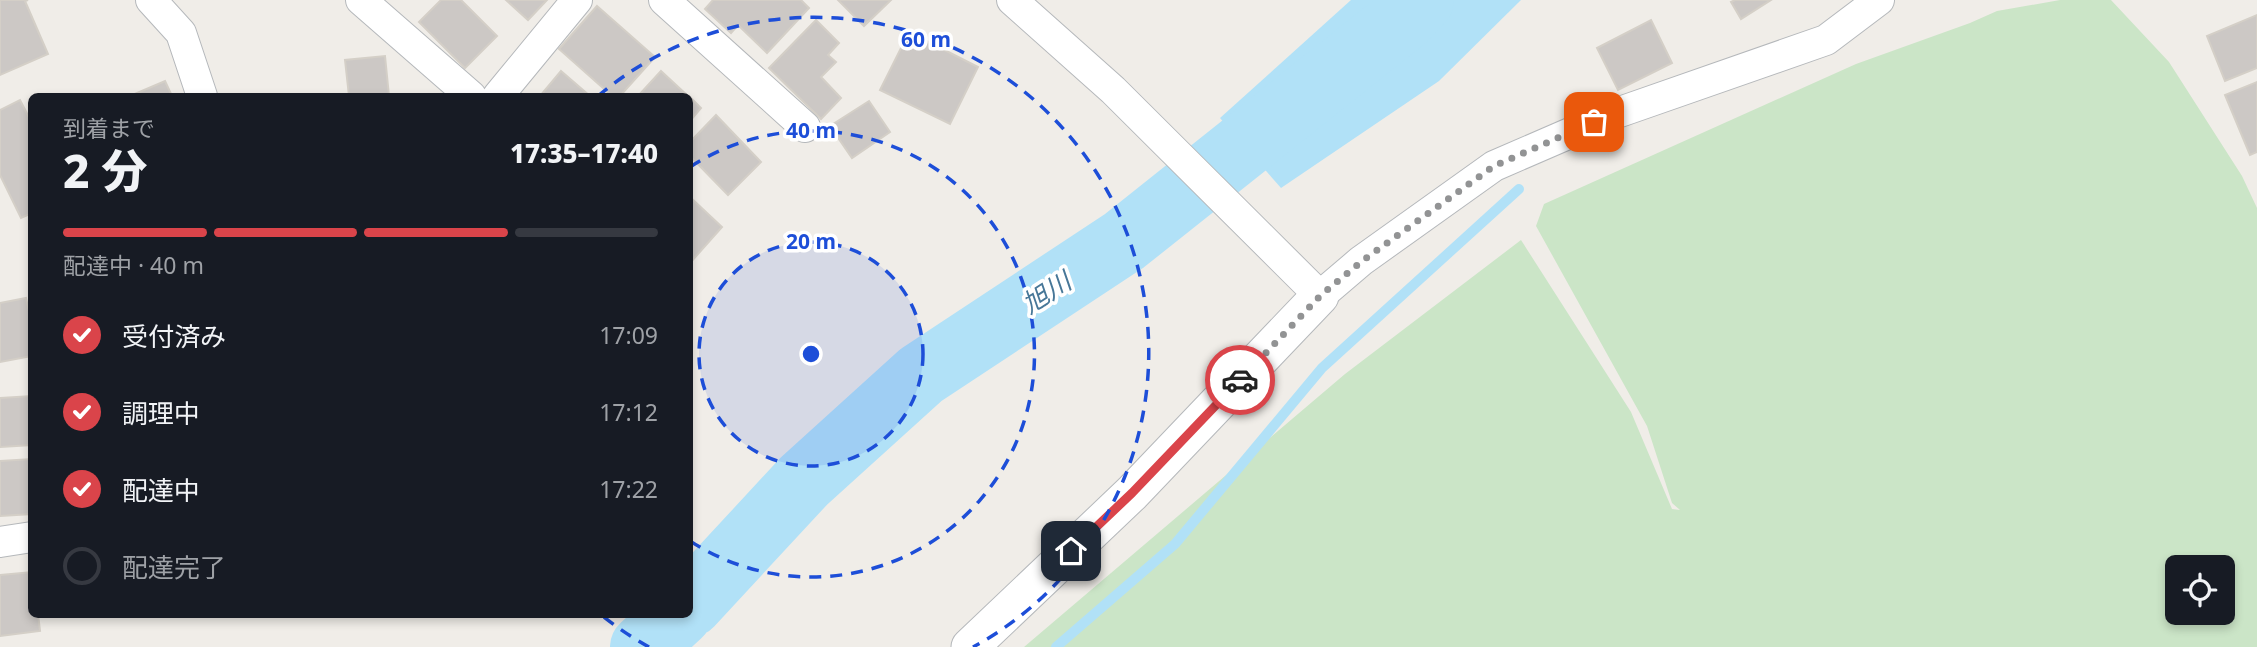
<!DOCTYPE html>
<html lang="ja">
<head>
<meta charset="utf-8">
<style>
  :root { --surface:#171b24; --page:#20242c; --text:#f1f3f6; --muted:#9ea1a6; --line:#363941; --accent:#da444a }
  body { margin:0; font-family:"Noto Sans","Noto Sans JP",sans-serif; background:var(--page); color:var(--text); height:100vh; display:flex; flex-direction:column; font-size:26px; white-space:nowrap }
  * { box-sizing:border-box; margin:0 }
  p { font-size:23px; color:var(--muted) }
  .icon { flex:none; width:38px; height:38px; fill:none; stroke:currentColor; stroke-width:2; stroke-linecap:round; stroke-linejoin:round }
  .map { position:relative; flex:1; overflow:hidden }
  .drawer { position:absolute; left:28px; top:93px; width:665px; height:525px; display:flex; flex-direction:column; background:var(--surface); border-radius:10px; box-shadow:0 4px 10px #0003 }
  .drawer>* { flex:none }
  .buttons { position:absolute; left:2165px; top:555px; display:grid; gap:14px }
  .buttons a { display:grid; place-items:center; width:70px; height:70px; border-radius:10px; background:var(--surface); box-shadow:0 4px 10px #0003; font-size:35px }
  .pin { position:absolute; display:grid; place-items:center; width:60px; height:60px; color:#fff; margin:-30px; border-radius:14px; box-shadow:0 4px 10px #0006 }
  .courier { position:absolute; display:grid; place-items:center; width:70px; height:70px; margin:-35px; border:5px solid #da444a; border-radius:50%; background:#fff; color:#222; box-shadow:0 2px 9px #0007 }
  .headline em { font-style:normal; font-weight:800 }
  .headline div { display:flex; flex-direction:column-reverse }
  .headline { display:flex; align-items:center; justify-content:space-between; height:119px; padding:0 35px }
  h1 { font-size:46px; font-weight:800; line-height:52px }
  .bar { display:grid; grid-template-columns:repeat(4,1fr); gap:10px 7px; align-content:center; height:84px; padding:0 35px }
  .bar i { height:9px; border-radius:5px; background:var(--line) }
  .bar .active { background:var(--accent) }
  .bar p { grid-column:span 4 }
  ol { padding:0 35px; list-style:none }
  li { display:flex; align-items:center; gap:21px; height:77px }
  li p { margin-inline-start:auto }
  li .icon { padding:7px; border-radius:50%; background:var(--accent); color:#fff; stroke-width:4 }
  li:last-child { color:var(--muted) }
  li i { width:38px; height:38px; border:4px solid var(--line); border-radius:50% }
  .map>svg:first-child { display:block }
  .green { fill:#cbe5c7; fill-rule:evenodd }
  .water { fill:#b1e1f7 }
  .lines { fill:none; stroke-linecap:round; stroke-linejoin:round }
  .stream { stroke:#b1e1f7; stroke-width:10 }
  .river { stroke:#b1e1f7; stroke-width:66 }
  .building { fill:#ccc8c5; stroke:#d4cfc7; stroke-width:2 }
  .minor-casing { stroke:#b5b8bb; stroke-width:32 }
  .tertiary-casing { stroke:#b5b8bb; stroke-width:39 }
  .minor { stroke:#fff; stroke-width:30 }
  .tertiary { stroke:#fff; stroke-width:37 }
  .done { stroke:#929394; stroke-width:7; stroke-dasharray:0 12.6 }
  .route { stroke:#da444a; stroke-width:9 }
  .ring { fill:none; stroke:#1d4ed8; stroke-width:3.5; stroke-dasharray:12 9 }
  .labels { text-anchor:middle; dominant-baseline:central; stroke-width:7; stroke-linejoin:round; paint-order:stroke }
  .water-label { font-size:26px; font-style:italic; fill:#477798; stroke:#fff }
  .centre { fill:#1d4ed8; stroke:#fff; stroke-width:3.5 }
  .ring-label { font-size:21px; text-anchor:middle; font-weight:bold; fill:#1d4ed8; stroke:#fff; stroke-width:7; stroke-linejoin:round; paint-order:stroke }
</style>
</head>
<body>
<div class="map">
<svg width="2257" height="647" viewBox="0 0 2257 647">
  <rect width="100%" height="100%" fill="#f0ede8"/>
  <path class="green" d="M2060,0H2111L2169,62L2242,176L2257,208V647H1024L1345,374L1521,240L1631,412L1672,509L1680,510L1672,503L1647,426L1536,226L1544,204L1856,64L1970,23L1997,11ZM2177,567H2222V612H2177Z"/>
  <path class="water" d="M1351,0H1521L1439,81L1281,188L1220,118Z"/>
  <g class="lines">
    <path class="stream" d="M1056,647L1175,544L1322,368L1519,189"/>
    <path class="river" d="M690,604L804,481L921,375L1124,241L1403,19L1421,0
      M643,647L679,614"/>
  </g>
  <path class="building" d="M0,0H28L25,1L48,54L0,75Z
    M441,0H461L497,36L465,68L419,22Z
    M506,0H547L528,20Z
    M713,0H801L809,8L767,53L738,25L731,33L705,9Z
    M838,0H891L864,26Z
    M1735,0H1771L1741,19L1731,2Z
    M597,6L655,57L620,96H612L559,49Z
    M2257,15V68L2225,81L2207,36Z
    M816,20L839,43L828,55L836,62L821,77L841,98L821,119L769,68Z
    M1651,20L1672,63L1618,90L1597,48Z
    M909,32L978,67L950,124L880,90Z
    M385,56L389,96H349L345,60Z
    M561,71L590,96H540Z
    M661,71L688,96H638Z
    M165,81L172,96H130Z
    M2257,82V152L2250,155L2225,95Z
    M690,97L701,108L690,121Z
    M20,100L32,123V213L21,218L0,175V110Z
    M869,101L890,132L852,158L830,126Z
    M716,115L761,162L728,195L690,156V142Z
    M690,197L722,227L690,263Z
    M26,298L32,325V356L0,362V303Z
    M32,396V445L0,447V398Z
    M32,459V514L0,516V461Z
    M32,572V614H38L40,631L0,636V575Z"/>
  <g class="lines">
    <g class="minor-casing">
      <path id="minor" d="M151,0L181,33L202,96
        M361,0L471,96
        M664,0L805,127
        M1012,0L1113,90L1320,296L1361,261L1494,166L1614,114L1826,40L1879,0
        M498,96L577,0
        M0,542L32,537"/>
    </g>
    <g class="tertiary-casing">
      <path id="tertiary" d="M970,647L1132,493L1320,296"/>
    </g>
    <use href="#minor" class="minor"/>
    <use href="#tertiary" class="tertiary"/>
  </g>
  <g class="lines">
    <path class="done" d="M1240,380L1320,296L1362,261L1494,166L1594,122"/>
    <path class="route" d="M1071,551L1132,493L1240,380"/>
  </g>
  <circle cx="811" cy="354" r="112" fill="#1d4ed8" fill-opacity=".12"/>
  <g class="ring">
    <circle cx="811" cy="354" r="112"/>
    <path d="M690 167A223 223 0 1 1 690 541"/>
    <path d="M649 647A335 335 0 0 1 600 614M598 96A335 335 0 1 1 973 647"/>
  </g>
  <g class="labels">
    <g class="water-label">
      <text transform="translate(1046 292) rotate(-33)">旭川</text>
    </g>
  </g>
  <circle cx="811" cy="354" r="10" class="centre"/>
  <g class="ring-label">
    <text x="926" y="47">60 m</text>
    <text x="811" y="138">40 m</text>
    <text x="811" y="249">20 m</text>
  </g>
</svg>
<div class="buttons">
<a><svg class="icon" aria-label="locate" viewBox="0 0 24 24"><circle cx="12" cy="12" r="6"/><path d="M12 2v4M12 18v4M2 12h4M18 12h4"/></svg></a>
</div>
<div class="pin" style="left:1594px;top:122px;background:#ea580c"><svg class="icon" aria-label="bag" viewBox="0 0 24 24"><path d="M5 8h14l-1 12H6zM9 8a3 3 0 0 1 6 0"/></svg></div>
<div class="pin" style="left:1071px;top:551px;background:#1f2937"><svg class="icon" aria-label="home" viewBox="0 0 24 24"><path d="M3 11l9-7 9 7M6 9v11h12V9"/></svg></div>
<div class="courier" style="left:1240px;top:380px"><svg class="icon" aria-label="car" viewBox="0 0 24 24"><path d="M5 17H2v-5l4-1 3-4h7l3 4 3 1v5h-3M9 17h6M6 11h13"/><circle cx="7" cy="17" r="2"/><circle cx="17" cy="17" r="2"/></svg></div>
<section class="drawer">
<div class="headline"><div><h1>2 分</h1><p>到着まで</p></div><em>17:35–17:40</em></div>
<div class="bar"><i class="active"></i><i class="active"></i><i class="active"></i><i></i><p>配達中 · 40 m</p></div>
<ol>
<li><svg class="icon" aria-label="check" viewBox="0 0 24 24"><path d="M5 12l5 5 9-10"/></svg>受付済み<p>17:09</p></li>
<li><svg class="icon" aria-label="check" viewBox="0 0 24 24"><path d="M5 12l5 5 9-10"/></svg>調理中<p>17:12</p></li>
<li><svg class="icon" aria-label="check" viewBox="0 0 24 24"><path d="M5 12l5 5 9-10"/></svg>配達中<p>17:22</p></li>
<li><i></i>配達完了</li>
</ol>
</section>
</div>
</body>
</html>
